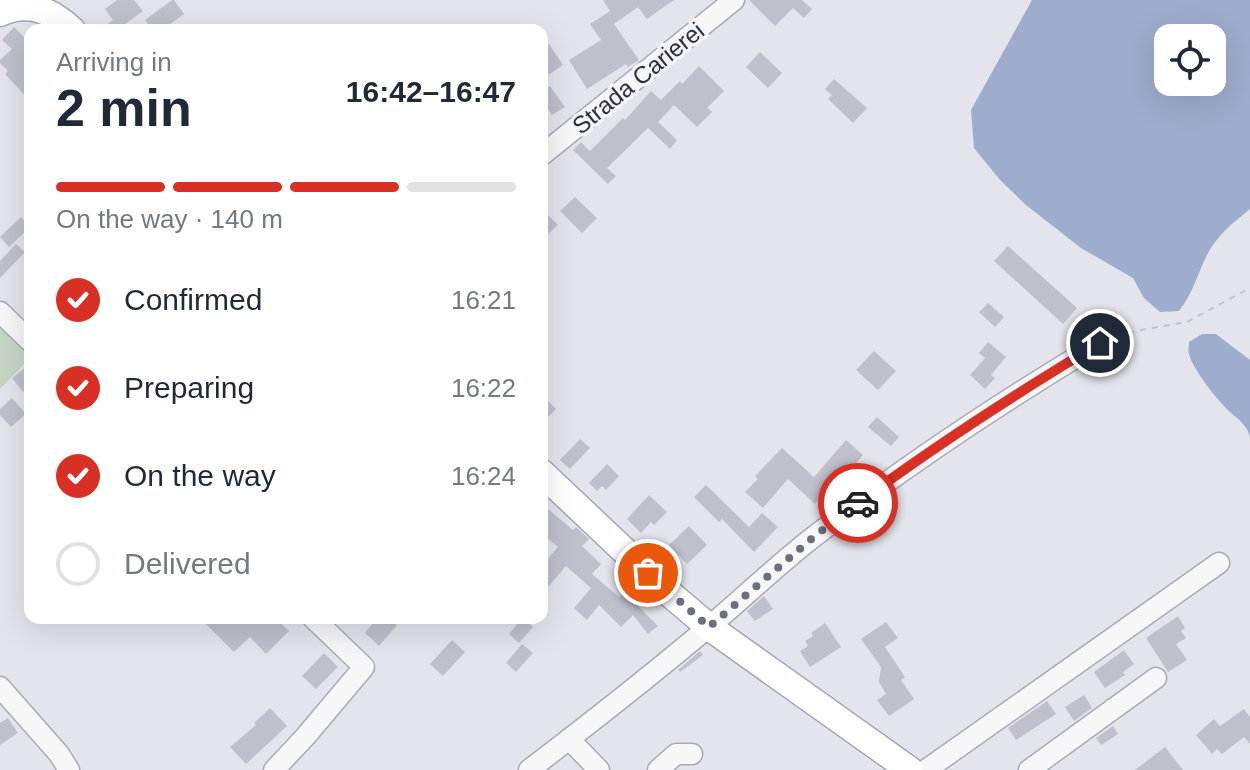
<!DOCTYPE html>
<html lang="en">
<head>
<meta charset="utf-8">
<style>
  :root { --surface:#fff; --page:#f6f6f7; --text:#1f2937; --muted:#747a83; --line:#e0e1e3; --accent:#d93025 }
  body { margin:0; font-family:Helvetica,sans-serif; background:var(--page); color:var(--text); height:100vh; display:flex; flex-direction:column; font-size:30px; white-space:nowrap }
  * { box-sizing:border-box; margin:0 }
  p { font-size:26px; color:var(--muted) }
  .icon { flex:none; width:44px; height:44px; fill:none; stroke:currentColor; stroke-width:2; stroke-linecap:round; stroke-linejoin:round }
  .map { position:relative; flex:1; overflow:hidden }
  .side { position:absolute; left:24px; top:24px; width:524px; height:600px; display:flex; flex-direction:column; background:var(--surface); border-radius:16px; box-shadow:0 8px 32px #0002 }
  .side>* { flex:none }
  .fabs { position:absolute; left:1154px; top:24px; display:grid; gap:16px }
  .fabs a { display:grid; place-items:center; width:72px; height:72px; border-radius:16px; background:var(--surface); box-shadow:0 8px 32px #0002; font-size:40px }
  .pin { position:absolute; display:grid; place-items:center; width:68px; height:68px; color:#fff; margin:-34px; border:4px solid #fff; border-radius:50%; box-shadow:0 2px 8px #0007 }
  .courier { position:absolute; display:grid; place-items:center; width:80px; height:80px; margin:-40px; border:6px solid #d93025; border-radius:50%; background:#fff; color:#222; box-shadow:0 2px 10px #0007 }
  .head em { font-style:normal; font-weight:700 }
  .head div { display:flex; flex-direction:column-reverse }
  .head { display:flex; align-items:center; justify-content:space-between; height:136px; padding:0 32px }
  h1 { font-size:52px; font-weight:700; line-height:60px }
  .bar { display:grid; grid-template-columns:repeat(4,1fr); gap:12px 8px; align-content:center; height:96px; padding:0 32px }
  .bar i { height:10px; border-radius:6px; background:var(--line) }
  .bar .current { background:var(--accent) }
  .bar p { grid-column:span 4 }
  ol { padding:0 32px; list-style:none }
  li { display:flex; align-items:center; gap:24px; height:88px }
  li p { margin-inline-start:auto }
  li .icon { padding:8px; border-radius:50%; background:var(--accent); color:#fff; stroke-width:4 }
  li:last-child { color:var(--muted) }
  li i { width:44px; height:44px; border:4px solid var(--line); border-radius:50% }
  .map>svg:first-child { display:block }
  .green { fill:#c6d6c5 }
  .water { fill:#9eaccd; fill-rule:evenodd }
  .building { fill:#bec0cc }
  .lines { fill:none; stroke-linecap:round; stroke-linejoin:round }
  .minor-casing { stroke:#a8abb7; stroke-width:23 }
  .major-casing { stroke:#a2a7b8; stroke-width:29 }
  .path { stroke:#c2c3cb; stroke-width:2; stroke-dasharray:6 6; stroke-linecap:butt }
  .minor { stroke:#f7f7fa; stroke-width:20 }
  .major { stroke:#fff; stroke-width:26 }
  .done { stroke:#6b6f80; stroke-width:8; stroke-dasharray:0 14.4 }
  .route { stroke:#d93025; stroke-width:10 }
  .labels { text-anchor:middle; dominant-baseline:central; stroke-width:7; stroke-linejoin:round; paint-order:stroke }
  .street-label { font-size:24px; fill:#2a2f46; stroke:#f4f5f9 }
</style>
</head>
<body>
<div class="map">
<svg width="1250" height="770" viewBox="0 0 1250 770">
  <rect width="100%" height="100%" fill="#e4e5ec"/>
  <path class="green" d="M0,318L30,349V358L0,389Z"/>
  <path class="water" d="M1032,0H1250V209C1234,222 1216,236 1207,255C1197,275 1193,293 1179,311L1160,312L1144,298L1133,278L1081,248L1026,205L1000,180L974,148L971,110ZM1168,38H1212V82H1168Z
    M1202,334H1216L1250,360V437C1247,425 1239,420 1230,412C1218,401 1193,370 1189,354C1188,351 1189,345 1189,342Z"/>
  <path class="building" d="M117,0H134L143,11L117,30H99L113,20L105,9Z
    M172,0H174L184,14L162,30H153L145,20Z
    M603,0H674L647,19L638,7L614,24L639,60L628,67L626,64L587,89L569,60L601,40L590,24L610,11Z
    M749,0H802L812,9L804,18L793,8L775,26Z
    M14,27L30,43V101L5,74L8,71L0,63V60L12,49L2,40Z
    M549,44L563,65L548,75L542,67V48Z
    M760,52L782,73L768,88L746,67Z
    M699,66L724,91L707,108L712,112L697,127L674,105L658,122L677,140L670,149L648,128L607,168L616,176L608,184L573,150L581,142L590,151L623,118L625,120L651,91L661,100L680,81L682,84Z
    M834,79L867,108L853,123L828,99L832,95L825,89Z
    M550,86L565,107L552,115L542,101V91Z
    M575,197L597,218L582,233L560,211Z
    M542,209L558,225L542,240Z
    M21,217L30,227L9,247L0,237Z
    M16,244L25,252L0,278V261Z
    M1008,246L1077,308L1063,324L994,261Z
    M988,303L1004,317L995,327L979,312Z
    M988,342L1006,357L991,375L995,378L985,389L970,375L985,358L979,353Z
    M874,351L896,371L878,390L856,370Z
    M30,364V386L23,392L12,378Z
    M542,395L556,409L542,423Z
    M12,398L26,414L11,427L0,415V409Z
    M877,417L899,437L891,446L868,427Z
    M580,439L590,448L570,469L560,460Z
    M846,440L863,455L833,490L830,488L815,504L788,479L763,508L745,492L758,479L755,476L782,448L814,477Z
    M607,464L619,476L606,490L602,486L597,491L589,483Z
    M706,485L749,527L762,513L778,527L754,552L722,519L719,522L694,497Z
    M649,495L667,512L654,525L651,522L641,533L627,519Z
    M542,504L573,530L576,527L589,539L582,546L601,564L592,574L619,597L624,592L658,626L648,634L633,615L621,627L599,605L587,620L574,608L591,588L566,566L542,594V565L558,547L542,534Z
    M689,526L707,545L687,564L669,545Z
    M764,596L773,609L755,621L747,611Z
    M1178,616L1185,628L1181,631L1186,638L1176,644L1187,660L1168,672L1146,638Z
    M212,618H275L289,631L266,654L250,637L234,652L206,624Z
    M377,618H388L397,625L379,646L365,633Z
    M522,618L533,627L519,643L509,634Z
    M886,622L898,638L885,647L905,677L901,680L914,699L889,716L877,700L886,694L879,682L881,667L861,639Z
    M825,623L841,647L810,667L800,651L808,646L805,641L813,636L811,633Z
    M452,640L465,652L443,676L430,664Z
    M522,644L533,653L516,672L506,663Z
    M1124,650L1134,664L1123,672L1125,675L1105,688L1094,672Z
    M700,651L703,655L680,672L678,670Z
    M324,653L338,667L316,689L302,676Z
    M1084,695L1092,708L1074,721L1065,707Z
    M1047,701L1056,714L1016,740L1008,728Z
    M270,708L287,726L246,764L230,747L256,725L254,723Z
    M1244,709L1250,717V744L1244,737L1222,754L1217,749L1212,754L1196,735L1214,719L1220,726Z
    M8,718L18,733L0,745V723Z
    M1113,726L1118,734L1101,745L1096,738Z
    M1165,747L1183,770H1135Z"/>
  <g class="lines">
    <g class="minor-casing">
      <path id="minor" d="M542,155L734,0
        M0,312L30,341
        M0,687L59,754L69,770
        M569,739L599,770
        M274,770L305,737L364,667L313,618
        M529,770C593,721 657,671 718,619C752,590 784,559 820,532C909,463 1003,401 1100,343
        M658,770L676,754H692
        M926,770L1219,563
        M1029,770L1156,678"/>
    </g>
    <g class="major-casing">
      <path id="major" d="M0,13C28,0 50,10 72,30
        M542,473L669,593L709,627L910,770"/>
    </g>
    <path class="path" d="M1117,337L1135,331L1187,322L1250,288"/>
    <use href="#minor" class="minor"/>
    <use href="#major" class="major"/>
  </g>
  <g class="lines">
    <path class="done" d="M648,573L709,627L816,535L858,503"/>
    <path class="route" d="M858,503C936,445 1017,393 1100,343"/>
  </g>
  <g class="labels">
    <g class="street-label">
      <text transform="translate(638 78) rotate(-39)">Strada Carierei</text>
    </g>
  </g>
</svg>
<div class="fabs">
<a><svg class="icon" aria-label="locate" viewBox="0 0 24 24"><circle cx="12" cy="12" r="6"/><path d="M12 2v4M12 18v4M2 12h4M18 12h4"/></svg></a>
</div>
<div class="pin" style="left:648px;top:573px;background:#ea580c"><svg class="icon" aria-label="bag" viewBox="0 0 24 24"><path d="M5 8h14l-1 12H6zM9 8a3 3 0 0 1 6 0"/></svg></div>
<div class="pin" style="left:1100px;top:343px;background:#1f2937"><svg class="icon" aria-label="home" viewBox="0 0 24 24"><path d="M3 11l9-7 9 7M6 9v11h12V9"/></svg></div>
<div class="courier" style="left:858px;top:503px"><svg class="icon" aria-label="car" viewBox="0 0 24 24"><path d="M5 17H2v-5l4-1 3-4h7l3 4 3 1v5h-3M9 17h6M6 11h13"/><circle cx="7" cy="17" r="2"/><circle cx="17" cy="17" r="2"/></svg></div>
<section class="side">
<div class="head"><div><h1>2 min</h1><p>Arriving in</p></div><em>16:42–16:47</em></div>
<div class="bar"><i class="current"></i><i class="current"></i><i class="current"></i><i></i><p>On the way · 140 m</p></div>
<ol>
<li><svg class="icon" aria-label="check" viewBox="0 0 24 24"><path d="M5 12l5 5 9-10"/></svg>Confirmed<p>16:21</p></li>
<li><svg class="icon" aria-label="check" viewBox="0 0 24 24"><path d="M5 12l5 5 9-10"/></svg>Preparing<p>16:22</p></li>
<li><svg class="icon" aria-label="check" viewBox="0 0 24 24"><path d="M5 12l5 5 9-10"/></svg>On the way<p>16:24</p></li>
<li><i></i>Delivered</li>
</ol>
</section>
</div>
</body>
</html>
